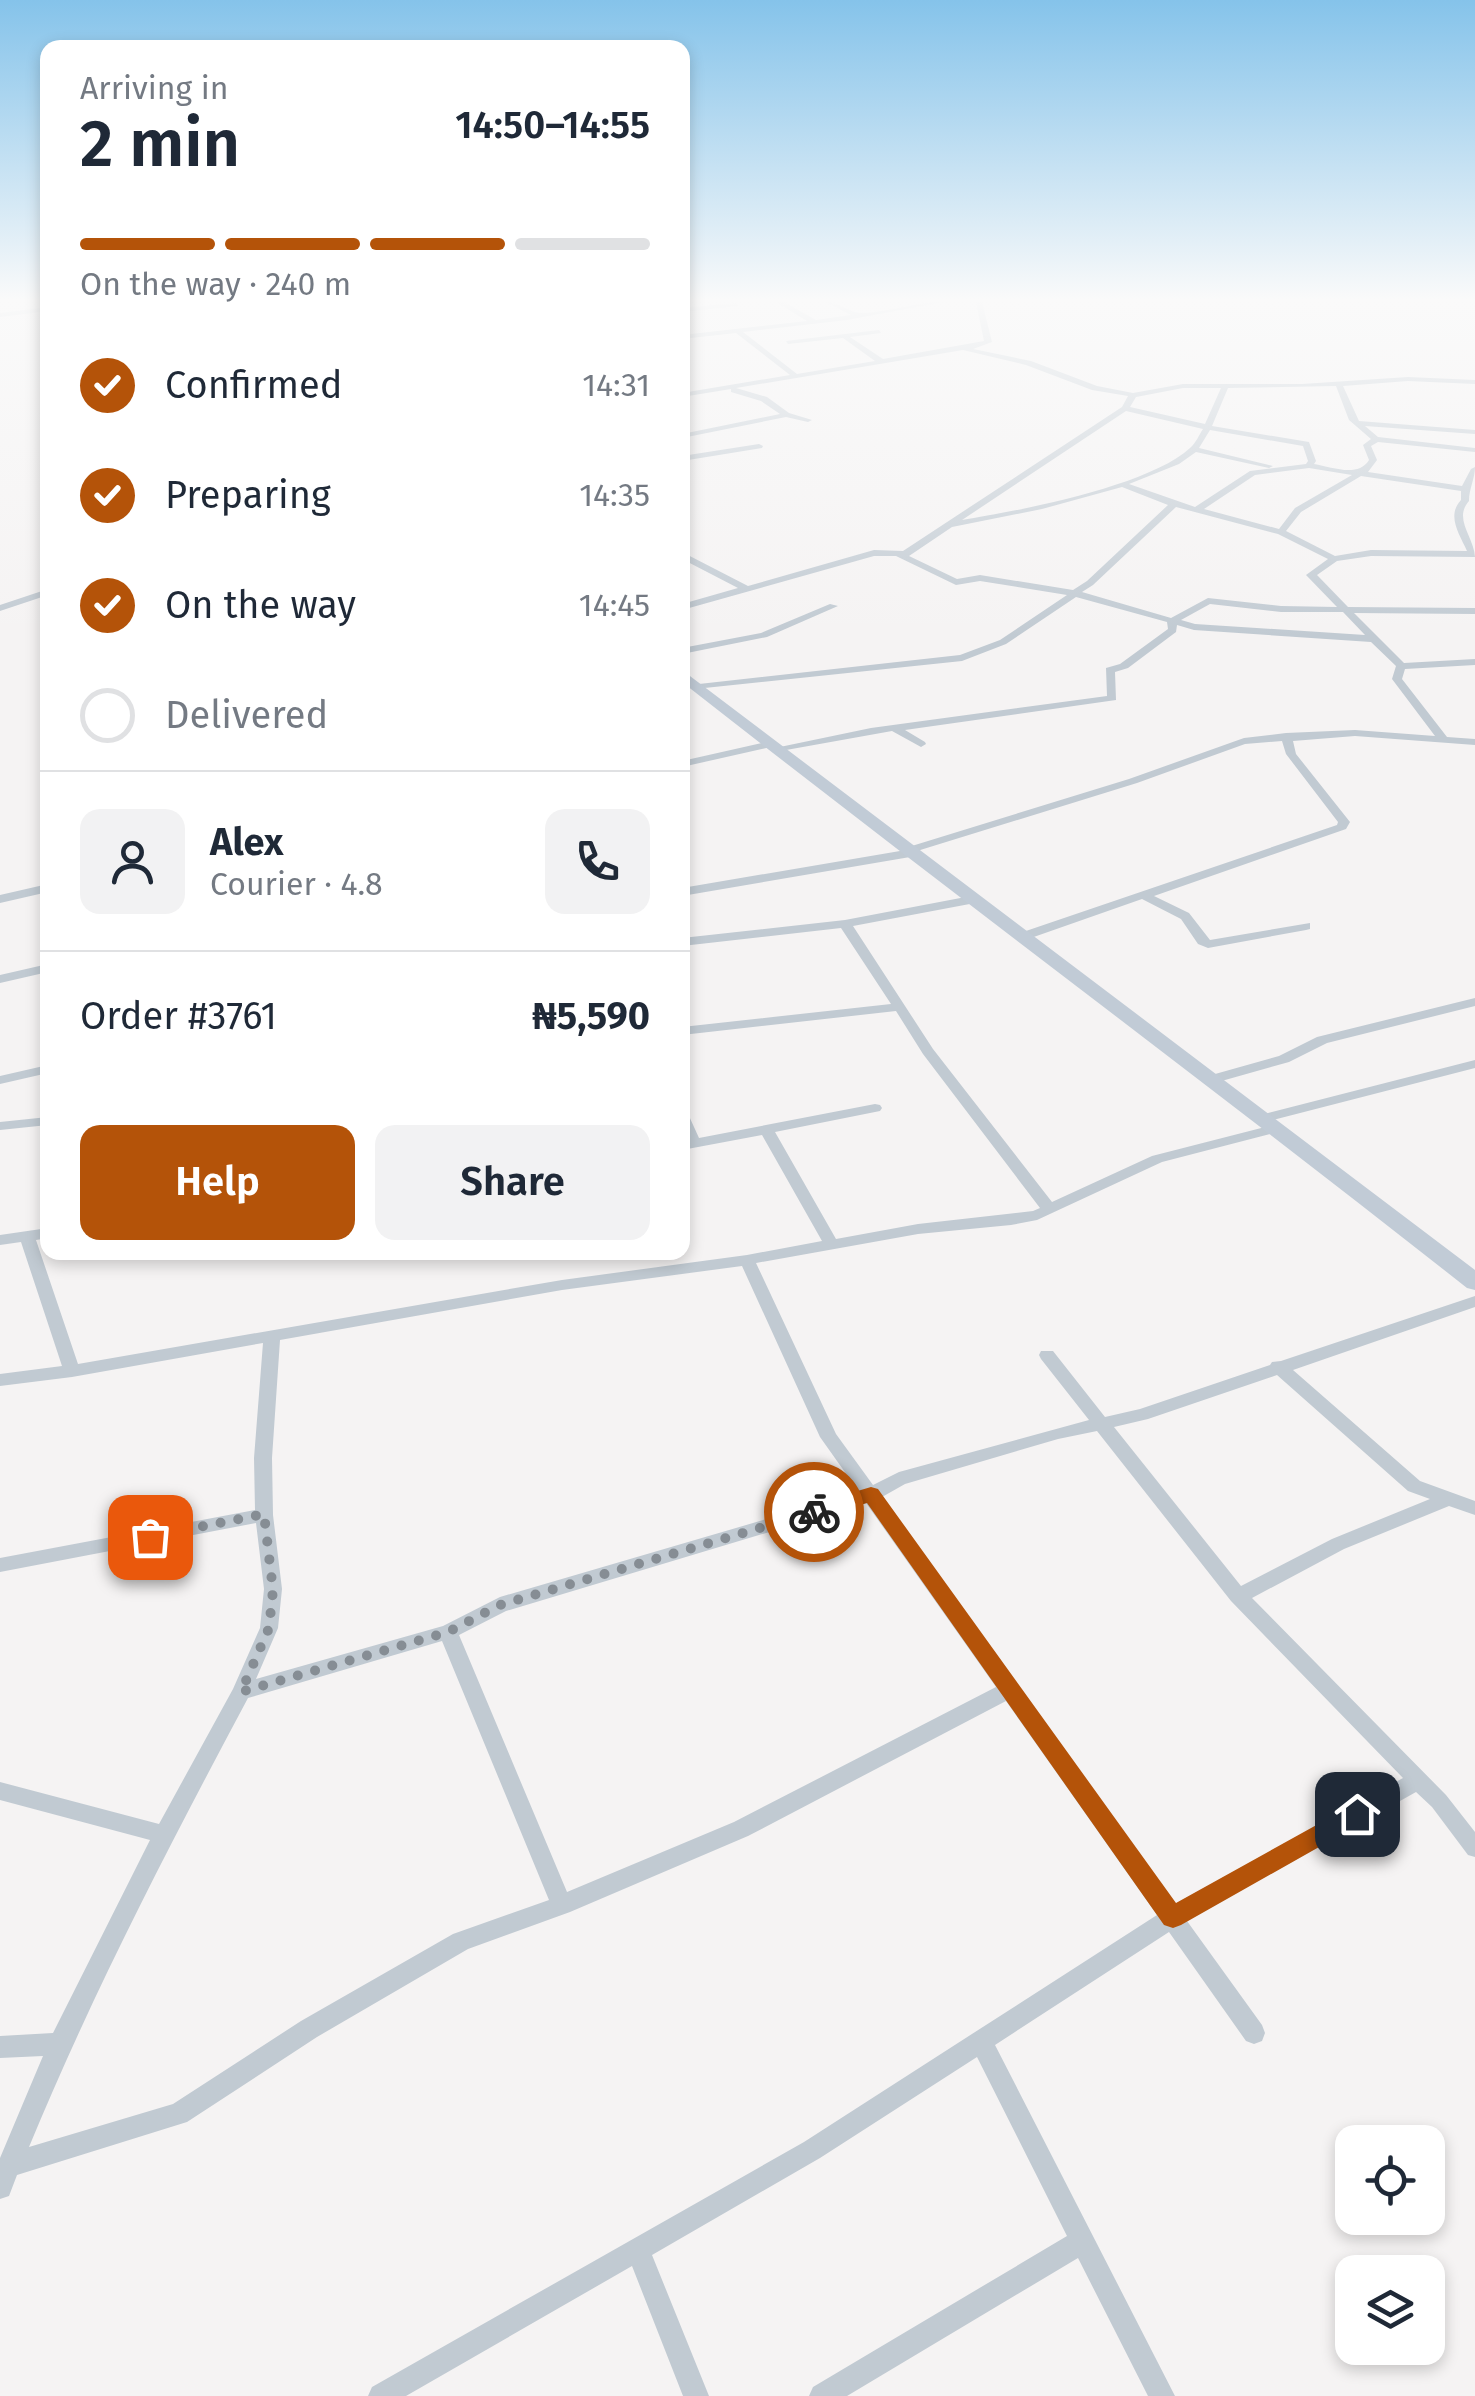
<!DOCTYPE html>
<html lang="en">
<head>
<meta charset="utf-8">
<style>
  :root { --surface:#fff; --page:#f2f2f3; --text:#1f2937; --muted:#747a83; --line:#e0e1e3; --accent:#b45309 }
  body { margin:0; font-family:"Fira Sans",sans-serif; background:var(--page); color:var(--text); height:100vh; display:flex; flex-direction:column; font-size:38px; white-space:nowrap }
  * { box-sizing:border-box; margin:0 }
  p { font-size:32px; color:var(--muted) }
  .icon { flex:none; width:55px; height:55px; fill:none; stroke:currentColor; stroke-width:2; stroke-linecap:round; stroke-linejoin:round }
  .map { position:relative; flex:1; overflow:hidden }
  .panel { position:absolute; left:40px; top:40px; width:650px; height:1220px; display:flex; flex-direction:column; background:var(--surface); border-radius:20px; box-shadow:0 5px 15px #0003 }
  .panel>* { flex:none }
  .controls { position:absolute; left:1335px; top:2125px; display:grid; gap:20px }
  .controls a { display:grid; place-items:center; width:110px; height:110px; border-radius:20px; background:var(--surface); box-shadow:0 5px 15px #0003; font-size:50px }
  .pin { position:absolute; display:grid; place-items:center; width:85px; height:85px; color:#fff; margin:-42px; border-radius:20px; box-shadow:0 5px 15px #0006 }
  .courier { position:absolute; display:grid; place-items:center; width:100px; height:100px; margin:-50px; border:8px solid #b45309; border-radius:50%; background:#fff; color:#222; box-shadow:0 2px 12px #0007 }
  .overview em { font-style:normal; font-weight:600 }
  .overview div { display:flex; flex-direction:column-reverse }
  .overview { display:flex; align-items:center; justify-content:space-between; height:170px; padding:0 40px }
  h1 { font-size:65px; font-weight:600; line-height:75px }
  .bar { display:grid; grid-template-columns:repeat(4,1fr); gap:15px 10px; align-content:center; height:120px; padding:0 40px }
  .bar i { height:12px; border-radius:8px; background:var(--line) }
  .bar .on { background:var(--accent) }
  .bar p { grid-column:span 4 }
  .line { display:flex; align-items:center; gap:25px; padding:0 40px; border-top:2px solid var(--line) }
  .line div { flex:1 }
  .round { display:grid; place-items:center; flex:none; width:105px; height:105px; border-radius:20px; background:var(--page) }
  ol { padding:0 40px; list-style:none }
  li { display:flex; align-items:center; gap:30px; height:110px }
  li p { margin-inline-start:auto }
  li .icon { padding:10px; border-radius:50%; background:var(--accent); color:#fff; stroke-width:4 }
  li:last-child { color:var(--muted) }
  li i { width:55px; height:55px; border:5px solid var(--line); border-radius:50% }
  .primary-button { display:flex; gap:20px; margin-top:auto; padding:20px 40px }
  .primary-button a { flex:1; height:115px; border-radius:20px; background:var(--accent); color:#fff; font-size:40px; font-weight:600; line-height:115px; text-align:center }
  .primary-button a+a { background:var(--page); color:var(--text) }
  .map>svg:first-child { display:block }
  .lines { fill:none; stroke-linecap:round; stroke-linejoin:round }
  .street { fill:#c1cad2; fill-rule:evenodd }
  .secondary { fill:#c1cbd6; fill-rule:evenodd }
  .route { fill:#b45309 }
  .done { stroke:#868d94; stroke-width:10; stroke-dasharray:0 18 }
</style>
</head>
<body>
<div class="map">
<svg width="1475" height="2396" viewBox="0 0 1475 2396">
  <rect width="100%" height="100%" fill="#f5f3f3"/>
  <g class="lines">
    <path class="street" d="M776,302H784L816,320L851,315L826,302C840,302 850,314 863,313C890,312 916,302 943,302L847,320L743,332L797,374L875,361L843,338L788,344L786,341L879,330L881,333L850,337L883,359L984,341L976,302H982L992,342L973,349L1031,361L1097,386L1133,393L1183,384H1302L1408,377L1475,380V384L1408,381L1343,386L1359,421L1475,430V434L1365,426L1378,437L1475,448V452L1378,442L1371,446L1377,460L1368,472L1462,486L1471,469L1475,467C1475,479 1469,488 1469,501C1453,519 1474,537 1475,557L1371,556L1337,561L1317,575L1348,607L1475,608V614L1354,613L1404,663L1475,659V665L1405,669L1402,679L1447,737L1475,739V745L1355,736L1293,741L1296,754L1350,822L1346,829L1154,896L1189,913L1210,940L1310,923V929L1306,930L1208,948L1198,944L1181,919L1142,899L1028,939L1024,940L1018,936L1020,933L1337,825L1338,822L1286,754L1282,741L1245,744L1137,783L917,851L916,856L682,896V888L900,851L902,849L1129,779L1244,738L1286,733L1355,730L1435,736L1392,679L1396,666L1371,642L1194,630L1177,625L1176,632L1128,668L1115,672L1116,700L905,730L925,742L926,744L921,747L892,731L775,752V748L871,728L1107,696L1106,668L1120,664L1168,629L1167,622L1076,597L1006,644L962,661L695,689V685L699,684L960,655L1000,640L1067,595L980,581L956,585L896,556H874L682,610V604L738,588L682,559V552L748,586L874,550L903,551L1122,407L1128,396L1092,390L1026,365L963,350L736,388L767,397L789,413L812,420L808,422L786,417L682,438V434L780,414L761,401L731,392V389L682,397V393L790,375L736,333L682,339V335L807,321ZM1336,386L1349,420L1371,439L1363,445L1369,460C1358,478 1332,467 1314,464L1316,461L1309,442L1212,426L1228,388ZM1183,388H1221L1205,424L1130,407L1136,397ZM1126,411L1203,429C1199,435 1196,443 1190,448C1149,486 1019,511 962,520ZM1210,430L1303,446L1308,461L1306,464L1250,471L1195,507L1129,484L1179,464L1196,452L1269,468L1273,466L1199,448ZM1309,468L1352,475L1295,508L1279,529L1204,509L1255,475ZM1361,476L1461,491V500C1446,516 1460,535 1467,551L1371,550L1335,556L1286,531L1301,512ZM1122,487L1168,505L1087,581L1073,590L980,575L957,579L909,556L952,527L1042,509ZM1176,507L1278,534L1328,559L1306,575L1337,607L1281,606L1208,598L1171,618L1082,592L1093,585ZM1210,604L1281,612H1343L1365,635L1195,624L1181,620Z
      M736,303L738,306L682,312V308Z
      M48,307V311L0,317V313Z
      M759,444L763,446L762,448L682,461V456Z
      M48,589V595L0,611V605Z
      M830,604L838,606L767,637L682,654V648L761,633Z
      M771,741L776,744L775,746L682,767V761Z
      M48,884V892L0,903V895Z
      M971,896L975,897V903L853,926L933,1049L1052,1202L1152,1156L1277,1124L1284,1128L1282,1131L1162,1162L1037,1220L1011,1225L918,1234L756,1263L836,1434L873,1485L899,1472L1089,1420L1041,1359L1039,1355L1041,1351H1053L1105,1417L1140,1409L1270,1365L1272,1362L1281,1361L1475,1296V1307L1293,1370L1420,1481L1475,1501V1515L1449,1506L1344,1549L1252,1598L1446,1795L1475,1832V1857L1468,1855L1432,1807L1416,1792L1187,1921L1262,2025L1265,2033L1262,2041L1254,2044L1246,2041L1169,1932L995,2045L1175,2396H1148L1078,2258L847,2396H809L813,2387L1067,2236L977,2057L820,2158L652,2255L709,2396H683L632,2266L406,2396H368L372,2387L804,2142L1157,1915L1006,1701L748,1836L570,1912L468,1949L317,2037L187,2122L17,2175L9,2196L0,2199V2158L43,2056L0,2058V2036L53,2033L150,1840L0,1800V1782L159,1824L233,1689L260,1628L264,1589L256,1523L0,1572V1558L255,1510L254,1458L263,1343L72,1377L0,1386V1374L62,1366L21,1242L0,1245V1235L48,1228V1238L36,1240L78,1364L562,1280L747,1255L822,1241L762,1135L682,1150V1141H685L682,1134V1112L689,1116L699,1138L875,1104L880,1105L882,1108L880,1111L775,1132L836,1239L918,1224L1033,1211L1040,1208L923,1054L896,1011L682,1035V1027L891,1004L841,928L682,946V938L845,920ZM742,1266L820,1437L859,1492L500,1597L443,1626L256,1679L278,1628L282,1589L273,1515L272,1458L280,1340L562,1290ZM1277,1375L1408,1491L1430,1499L1332,1539L1241,1586L1114,1427L1148,1419ZM1097,1431L1231,1601L1403,1778L1175,1904L882,1497L905,1484L1058,1439ZM866,1503L996,1687L734,1822L567,1892L459,1635L506,1611ZM442,1641L549,1900L453,1934L301,2021L173,2104L29,2147C93,1992 169,1846 248,1698Z
      M48,964V972L0,983V975Z
      M1475,998V1006L1327,1043L1289,1062L1218,1082H1208L1206,1079L1208,1076L1279,1056L1317,1037Z
      M1475,1060V1068L1265,1122L1258,1118L1260,1115Z
      M48,1065V1073L0,1084V1076Z
      M48,1117V1125L0,1130V1122Z"/>
    <path class="secondary" d="M682,670L1475,1270V1290L1467,1288C1207,1083 942,886 682,682Z"/>
  </g>
  <linearGradient id="sky" x2="0" y2="1"><stop stop-color="#85c3ea"/><stop offset="0.47" stop-color="#fafafa"/><stop offset="1" stop-color="#fafafa" stop-opacity="0"/></linearGradient>
  <rect width="1475" height="637" fill="url(#sky)"/>
  <path class="route" d="M871,1487L878,1489L1176,1903L1349,1807H1365L1368,1814L1365,1821L1181,1925L1173,1928L1164,1925L867,1503L814,1519L804,1512L807,1506Z"/>
  <g class="lines">
    <path class="done" d="M150,1537L264,1514L273,1590L269,1628L241,1692L448,1632L500,1605L814,1512"/>
  </g>
</svg>
<div class="controls">
<a><svg class="icon" aria-label="locate" viewBox="0 0 24 24"><circle cx="12" cy="12" r="6"/><path d="M12 2v4M12 18v4M2 12h4M18 12h4"/></svg></a>
<a><svg class="icon" aria-label="layers" viewBox="0 0 24 24"><path d="M12 4l9 5-9 5-9-5zM3 14l9 5 9-5"/></svg></a>
</div>
<div class="pin" style="left:150px;top:1537px;background:#ea580c"><svg class="icon" aria-label="bag" viewBox="0 0 24 24"><path d="M5 8h14l-1 12H6zM9 8a3 3 0 0 1 6 0"/></svg></div>
<div class="pin" style="left:1357px;top:1814px;background:#1f2937"><svg class="icon" aria-label="home" viewBox="0 0 24 24"><path d="M3 11l9-7 9 7M6 9v11h12V9"/></svg></div>
<div class="courier" style="left:814px;top:1512px"><svg class="icon" aria-label="bike" viewBox="0 0 24 24"><circle cx="6" cy="16" r="4"/><circle cx="18" cy="16" r="4"/><path d="M6 16l4-8h5l3 8M10 8l3 8H6M13 5h3"/></svg></div>
<section class="panel">
<div class="overview"><div><h1>2 min</h1><p>Arriving in</p></div><em>14:50–14:55</em></div>
<div class="bar"><i class="on"></i><i class="on"></i><i class="on"></i><i></i><p>On the way · 240 m</p></div>
<ol>
<li><svg class="icon" aria-label="check" viewBox="0 0 24 24"><path d="M5 12l5 5 9-10"/></svg>Confirmed<p>14:31</p></li>
<li><svg class="icon" aria-label="check" viewBox="0 0 24 24"><path d="M5 12l5 5 9-10"/></svg>Preparing<p>14:35</p></li>
<li><svg class="icon" aria-label="check" viewBox="0 0 24 24"><path d="M5 12l5 5 9-10"/></svg>On the way<p>14:45</p></li>
<li><i></i>Delivered</li>
</ol>
<div class="line" style="height:180px"><a class="round"><svg class="icon" aria-label="person" viewBox="0 0 24 24"><circle cx="12" cy="8" r="4"/><path d="M4 21q1-7 8-7t8 7"/></svg></a><div><b>Alex</b><p>Courier · 4.8</p></div><a class="round"><svg class="icon" aria-label="phone" viewBox="0 0 24 24"><path d="M5 4h4l2 5-3 2q2 4 5 5l2-3 5 2v4C11 20 4 13 5 4z"/></svg></a></div>
<div class="line" style="height:130px"><div>Order #3761</div><b>₦5,590</b></div>
<div class="primary-button"><a>Help</a><a>Share</a></div>
</section>
</div>
</body>
</html>
